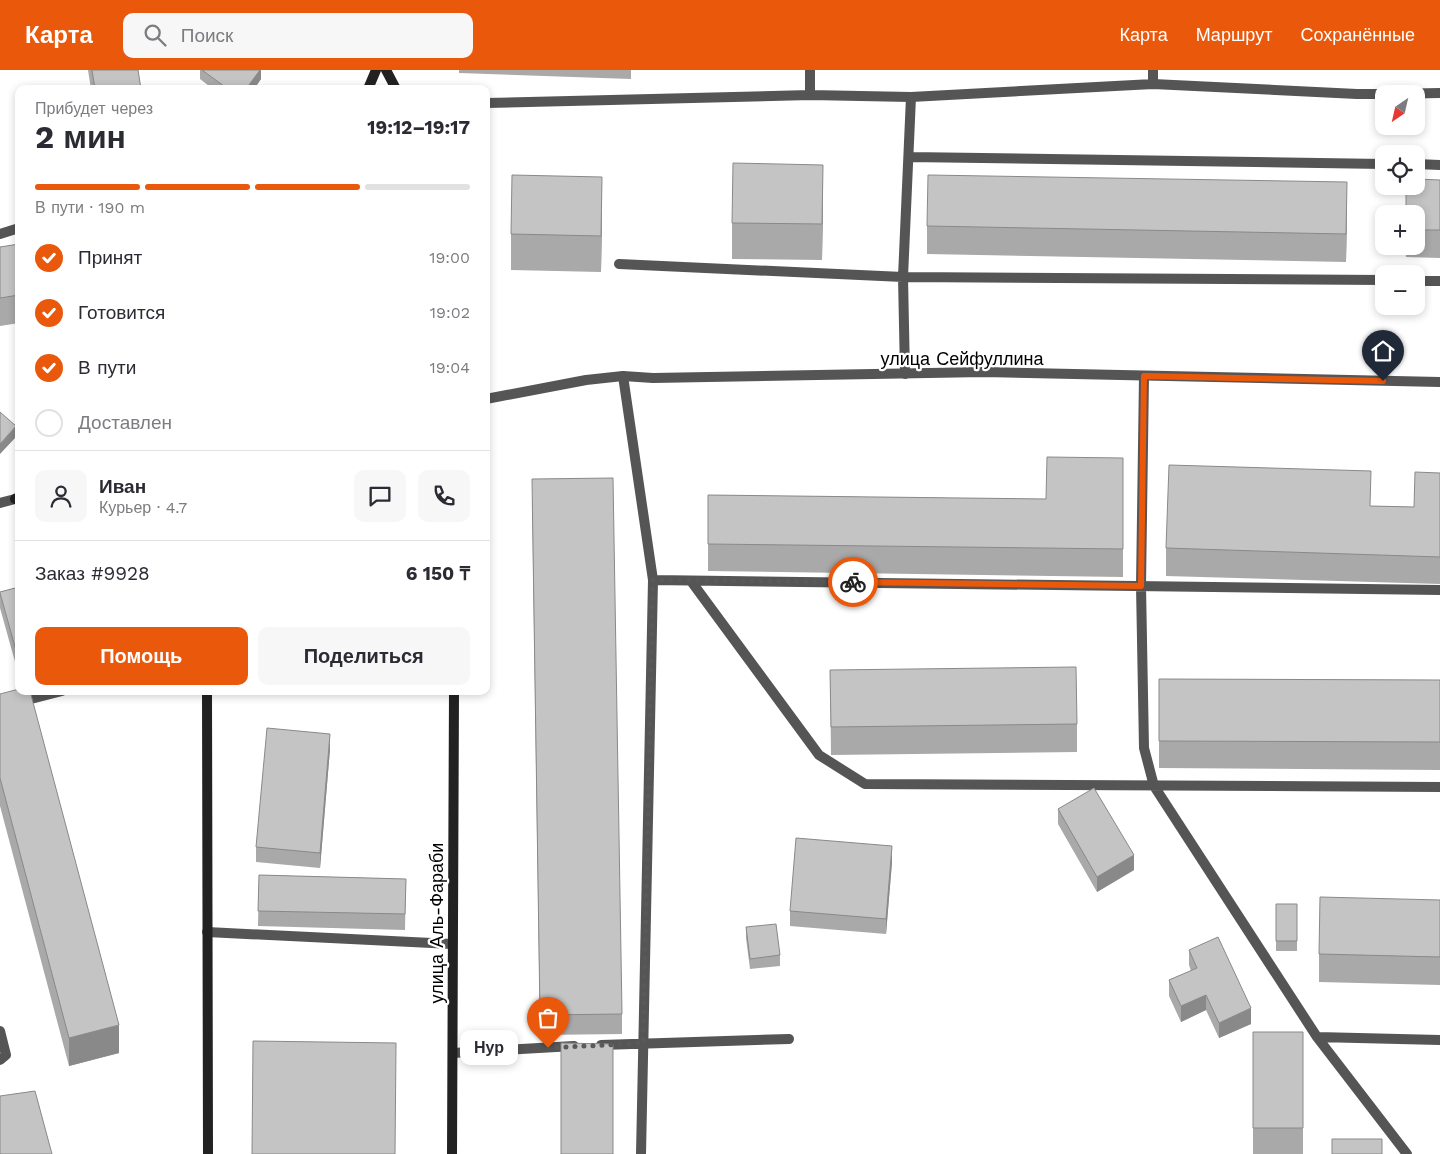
<!DOCTYPE html>
<html lang="ru">
<head>
<meta charset="utf-8">
<style>
  :root { --surface:#fff; --page:#f7f7f7; --text:#2b2b33; --muted:#7c7c81; --line:#e1e1e2; --accent:#ea580c }
  body { margin:0; font-family:"Work Sans",sans-serif; background:var(--page); color:var(--text); height:100vh; display:flex; flex-direction:column; font-size:19px; white-space:nowrap }
  * { box-sizing:border-box; margin:0 }
  p { font-size:16px; color:var(--muted) }
  .icon { flex:none; width:28px; height:28px; fill:none; stroke:currentColor; stroke-width:2; stroke-linecap:round; stroke-linejoin:round }
  .map { position:relative; flex:1; overflow:hidden }
  .drawer { position:absolute; left:15px; top:15px; width:475px; height:610px; display:flex; flex-direction:column; background:var(--surface); border-radius:10px; box-shadow:0 2px 8px #0003 }
  .drawer>* { flex:none }
  .needle { width:32px; rotate:214deg }
  .controls { position:absolute; left:1375px; top:15px; display:grid; gap:10px }
  .controls a { display:grid; place-items:center; width:50px; height:50px; border-radius:10px; background:var(--surface); box-shadow:0 2px 8px #0003; font-size:25px }
  .pin { position:absolute; display:grid; place-items:center; width:42px; height:42px; color:#fff; margin:-51px -21px; border-radius:50% 50% 50% 0; rotate:-45deg; box-shadow:0 0 5px #0007 }
  .pin .icon { rotate:45deg }
  .courier { position:absolute; display:grid; place-items:center; width:50px; height:50px; margin:-25px; border:4px solid #ea580c; border-radius:50%; background:#fff; color:#222; box-shadow:0 1px 6px #0007 }
  .bubble { position:absolute; height:35px; border-radius:10px; background:var(--surface); box-shadow:0 2px 8px #0003; font-size:16px; font-weight:700; line-height:35px; text-align:center }
  .overview em { font-style:normal; font-weight:700 }
  .overview div { display:flex; flex-direction:column-reverse }
  .overview { display:flex; align-items:center; justify-content:space-between; height:85px; padding:0 20px }
  h1 { font-size:32px; font-weight:700; line-height:38px }
  .bar { display:grid; grid-template-columns:repeat(4,1fr); gap:8px 5px; align-content:center; height:60px; padding:0 20px }
  .bar i { height:6px; border-radius:4px; background:var(--line) }
  .bar .selected { background:var(--accent) }
  .bar p { grid-column:span 4 }
  .line { display:flex; align-items:center; gap:12px; padding:0 20px; border-top:1px solid var(--line) }
  .line div { flex:1 }
  .round { display:grid; place-items:center; flex:none; width:52px; height:52px; border-radius:10px; background:var(--page) }
  ol { padding:0 20px; list-style:none }
  li { display:flex; align-items:center; gap:15px; height:55px }
  li p { margin-inline-start:auto }
  li .icon { padding:5px; border-radius:50%; background:var(--accent); color:#fff; stroke-width:4 }
  li:last-child { color:var(--muted) }
  li i { width:28px; height:28px; border:2px solid var(--line); border-radius:50% }
  .action { display:flex; gap:10px; margin-top:auto; padding:10px 20px }
  .action a { flex:1; height:58px; border-radius:10px; background:var(--accent); color:#fff; font-size:20px; font-weight:700; line-height:58px; text-align:center }
  .action a+a { background:var(--page); color:var(--text) }
  header { display:flex; align-items:center; gap:30px; box-sizing:border-box; height:70px; padding:0 25px; background:var(--accent); color:#fff }
  header strong { font-size:24px }
  nav { display:flex; gap:28px; margin-inline-start:auto; font-size:18px }
  .search { width:350px; height:45px; background:var(--page); display:flex; align-items:center; gap:12px; box-sizing:border-box; padding:0 18px; border-radius:10px; color:var(--muted); font-size:19px }
  .map>svg:first-child { display:block }
  .lines { fill:none; stroke-linecap:round; stroke-linejoin:round }
  .service { stroke:#555; stroke-width:10 }
  .minor { stroke:#555; stroke-width:10 }
  .tertiary { stroke:#555; stroke-width:10 }
  .secondary { stroke:#222; stroke-width:10 }
  .wall { fill:#a9a9a9 }
  .shaded-wall { fill:#898989 }
  .building { fill:#c4c4c4; stroke:#898989 }
  .done { stroke:#595959; stroke-width:5; stroke-dasharray:0 9 }
  .route { stroke:#ea580c; stroke-width:6 }
  .labels { text-anchor:middle; dominant-baseline:central; stroke-width:4.5; stroke-linejoin:round; paint-order:stroke }
  .street-label { font-size:18px; fill:#000; stroke:#fff }
</style>
</head>
<body>
<header>
<strong>Карта</strong>
<div class="search"><svg class="icon" aria-label="search" viewBox="0 0 24 24"><circle cx="10" cy="10" r="6"/><path d="M15 15l6 6"/></svg>Поиск</div>
<nav><a>Карта</a><a>Маршрут</a><a>Сохранённые</a></nav>
</header>
<div class="map">
<svg width="1440" height="1084" viewBox="0 0 1440 1084">
  <rect width="100%" height="100%" fill="#fff"/>
  <g class="lines">
    <path class="service" d="M909,87C1067,88 1225,93 1384,94
      M1416,94L1440,95
      M0,164L19,158
      M619,194L903,207L1384,210
      M1416,211H1440
      M905,304L903,207L911,27
      M623,306L653,510L641,1084
      M1144,306L1141,516L1144,678L1154,716L1317,967L1407,1084
      M653,510L1440,520
      M691,511L819,685L865,714L1440,717
      M0,637L62,621
      M0,961L6,985L0,990
      M1317,967L1440,970
      M601,975L789,969
      M453,983L574,976"/>
    <path class="minor" d="M810,0V25
      M1153,0V14
      M1386,24L1440,23
      M486,33L810,25L911,27L1153,14L1357,24H1384
      M207,862L452,874"/>
    <path class="tertiary" d="M486,329L586,310L623,306L653,308L984,302L1440,312
      M0,433L19,428"/>
    <path class="secondary" d="M386,0L396,19
      M368,19L376,0
      M15,429L19,427
      M207,621L208,1084
      M452,1084L454,621"/>
  </g>
  <path class="wall" d="M88,0H138L141,19H91Z
    M200,0H261V9L254,19H213L200,9Z
    M459,0H631V9L459,3Z
    M1440,110V188L1406,187V176H1416V144Z
    M823,131L822,190L732,189V153Z
    M1347,140L1346,192L927,184V156Z
    M602,143L601,202L511,200V164Z
    M19,174V253L0,256V177Z
    M1123,388V507L708,501V425L1046,429Z
    M1440,403V514L1166,506V478L1371,436L1414,437Z
    M532,429L622,944V964L540,965Z
    M19,517V606L0,538V522Z
    M830,600L1077,654V682L831,685Z
    M1159,609L1440,610V700L1159,698Z
    M0,624L119,983L69,996L0,736Z
    M330,679L320,798L256,792V777Z
    M1058,739L1134,800L1097,822L1058,754Z
    M892,792L886,864L790,856V841Z
    M259,805L406,809L405,860L258,856Z
    M1440,830V915L1319,912V884Z
    M1276,834H1297V881H1276Z
    M746,857L780,885V896L750,899L746,868Z
    M1189,880L1251,954L1219,968L1206,940L1181,952L1169,926V910L1191,901L1189,895Z
    M1253,962H1303V1084H1253Z"/>
  <path class="shaded-wall" d="M260,0H261V9L254,19H246Z
    M823,95V131L822,190V154Z
    M602,107V143L601,202V166Z
    M1347,112V140L1346,192V164Z
    M16,356V367L0,384V374Z
    M330,664V679L320,798V783Z
    M892,776V792L886,864V849Z
    M1134,785V800L1097,822V807Z
    M1206,925V940L1181,952V936Z
    M1251,938V954L1219,968V953Z
    M119,955V983L69,996V968Z"/>
  <path class="building" d="M92,0H138L141,19H95Z
    M202,0H260L246,19H228Z
    M733,93L823,95L822,154L732,153Z
    M512,105L602,107L601,166L511,164Z
    M928,105L1347,112L1346,164L927,156Z
    M1416,109L1440,110V160H1416V144H1406V116H1416Z
    M19,174V225L0,228V177Z
    M0,342L16,356L0,374Z
    M1047,387L1123,388V479L708,474V425L1046,429Z
    M1169,395L1371,401L1370,436L1414,437L1415,402L1440,403V487L1166,478Z
    M613,408L622,944L540,945L532,409Z
    M19,517V591L0,523V522Z
    M1076,597L1077,654L831,657L830,600Z
    M1159,609L1440,610V672L1159,671Z
    M19,619V621H30L119,955L69,968L0,708V624Z
    M267,658L330,664L320,783L256,777Z
    M1094,718L1134,785L1097,807L1058,739Z
    M796,768L892,776L886,849L790,841Z
    M259,805L406,809L405,844L258,841Z
    M1320,827L1440,830V887L1319,884Z
    M1276,834H1297V871H1276Z
    M776,854L780,885L750,889L746,857Z
    M1218,867L1251,938L1219,953L1206,925L1181,936L1169,910L1197,898L1189,880Z
    M1253,962H1303V1058H1253Z
    M253,971L396,973L395,1084H252Z
    M561,973L613,974V1084H561Z
    M35,1021L52,1084H0V1026Z
    M1332,1069H1382V1084H1332Z"/>
  <g class="lines">
    <path class="done" d="M548,978L643,973L653,510L853,512"/>
    <path class="route" d="M853,512L1141,516L1144,306L1383,311"/>
  </g>
  <g class="labels">
    <g class="street-label">
      <text x="962" y="288">улица Сейфуллина</text>
      <text transform="translate(436 853) rotate(-90)">улица Аль-Фараби</text>
    </g>
  </g>
</svg>
<div class="controls">
<a><svg class="needle" viewBox="-14 -14 28 28"><path d="M0-13l5 13h-10z" fill="#e53935"/><path d="M0 13l5-13h-10z" fill="#7c7c81"/></svg></a>
<a><svg class="icon" aria-label="locate" viewBox="0 0 24 24"><circle cx="12" cy="12" r="6"/><path d="M12 2v4M12 18v4M2 12h4M18 12h4"/></svg></a>
<a>+</a>
<a>−</a>
</div>
<div class="pin" style="left:548px;top:978px;background:#ea580c"><svg class="icon" aria-label="bag" viewBox="0 0 24 24"><path d="M5 8h14l-1 12H6zM9 8a3 3 0 0 1 6 0"/></svg></div>
<div class="pin" style="left:1383px;top:311px;background:#1f2937"><svg class="icon" aria-label="home" viewBox="0 0 24 24"><path d="M3 11l9-7 9 7M6 9v11h12V9"/></svg></div>
<div class="courier" style="left:853px;top:512px"><svg class="icon" aria-label="bike" viewBox="0 0 24 24"><circle cx="6" cy="16" r="4"/><circle cx="18" cy="16" r="4"/><path d="M6 16l4-8h5l3 8M10 8l3 8H6M13 5h3"/></svg></div>
<div class="bubble" style="left:460px;top:960px;width:58px">Нур</div>
<section class="drawer">
<div class="overview"><div><h1>2 мин</h1><p>Прибудет через</p></div><em>19:12–19:17</em></div>
<div class="bar"><i class="selected"></i><i class="selected"></i><i class="selected"></i><i></i><p>В пути · 190 m</p></div>
<ol>
<li><svg class="icon" aria-label="check" viewBox="0 0 24 24"><path d="M5 12l5 5 9-10"/></svg>Принят<p>19:00</p></li>
<li><svg class="icon" aria-label="check" viewBox="0 0 24 24"><path d="M5 12l5 5 9-10"/></svg>Готовится<p>19:02</p></li>
<li><svg class="icon" aria-label="check" viewBox="0 0 24 24"><path d="M5 12l5 5 9-10"/></svg>В пути<p>19:04</p></li>
<li><i></i>Доставлен</li>
</ol>
<div class="line" style="height:90px"><a class="round"><svg class="icon" aria-label="person" viewBox="0 0 24 24"><circle cx="12" cy="8" r="4"/><path d="M4 21q1-7 8-7t8 7"/></svg></a><div><b>Иван</b><p>Курьер · 4.7</p></div><a class="round"><svg class="icon" aria-label="chat" viewBox="0 0 24 24"><path d="M4 5h16v11H9l-5 4z"/></svg></a><a class="round"><svg class="icon" aria-label="phone" viewBox="0 0 24 24"><path d="M5 4h4l2 5-3 2q2 4 5 5l2-3 5 2v4C11 20 4 13 5 4z"/></svg></a></div>
<div class="line" style="height:65px"><div>Заказ #9928</div><b>6 150 ₸</b></div>
<div class="action"><a>Помощь</a><a>Поделиться</a></div>
</section>
</div>
</body>
</html>
